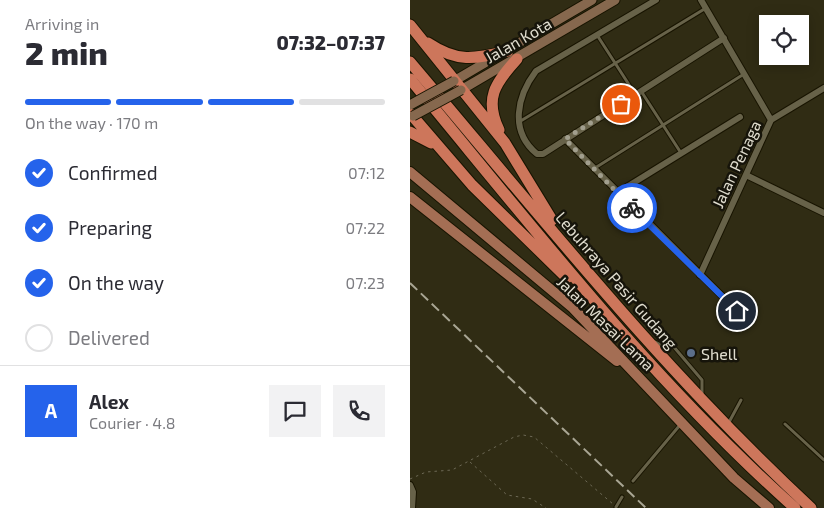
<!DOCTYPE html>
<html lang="en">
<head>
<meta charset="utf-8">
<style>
  :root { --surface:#fff; --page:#f2f2f3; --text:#2b2b33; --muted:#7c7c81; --line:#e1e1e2; --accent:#2563eb }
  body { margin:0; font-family:"Exo 2",sans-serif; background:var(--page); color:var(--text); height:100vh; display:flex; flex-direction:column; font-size:19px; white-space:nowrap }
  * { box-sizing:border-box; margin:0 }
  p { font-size:16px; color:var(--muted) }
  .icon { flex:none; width:28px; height:28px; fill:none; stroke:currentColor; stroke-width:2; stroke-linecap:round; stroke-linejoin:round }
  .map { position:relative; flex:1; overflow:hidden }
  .side { display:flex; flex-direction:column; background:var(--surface); width:410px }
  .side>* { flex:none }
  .fabs { position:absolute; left:349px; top:15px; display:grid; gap:10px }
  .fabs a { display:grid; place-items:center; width:50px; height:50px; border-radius:0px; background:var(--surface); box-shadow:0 2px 12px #0003; font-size:25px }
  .pin { position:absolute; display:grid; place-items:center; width:42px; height:42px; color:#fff; margin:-21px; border:2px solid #fff; border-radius:50%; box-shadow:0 1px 5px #0007 }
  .courier { position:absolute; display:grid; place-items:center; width:50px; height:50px; margin:-25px; border:4px solid #2563eb; border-radius:50%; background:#fff; color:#222; box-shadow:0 1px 6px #0007 }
  .headline em { font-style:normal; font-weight:800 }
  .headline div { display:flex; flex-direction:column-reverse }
  .headline { display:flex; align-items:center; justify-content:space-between; height:85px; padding:0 25px }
  h1 { font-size:32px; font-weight:800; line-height:38px }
  .bar { display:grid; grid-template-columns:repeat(4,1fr); gap:8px 5px; align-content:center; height:60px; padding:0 25px }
  .bar i { height:6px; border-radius:4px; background:var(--line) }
  .bar .selected { background:var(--accent) }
  .bar p { grid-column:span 4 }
  .line { display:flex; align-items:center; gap:12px; padding:0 25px; border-top:1px solid var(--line) }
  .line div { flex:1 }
  .round { display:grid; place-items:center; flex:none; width:52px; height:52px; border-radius:0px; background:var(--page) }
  ol { padding:0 25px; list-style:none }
  li { display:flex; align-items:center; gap:15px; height:55px }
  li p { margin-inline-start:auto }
  li .icon { padding:5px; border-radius:50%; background:var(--accent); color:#fff; stroke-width:4 }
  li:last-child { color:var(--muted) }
  li i { width:28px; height:28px; border:2px solid var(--line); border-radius:50% }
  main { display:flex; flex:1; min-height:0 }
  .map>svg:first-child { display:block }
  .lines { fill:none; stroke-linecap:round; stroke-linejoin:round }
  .lane-casing { stroke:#181400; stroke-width:5 }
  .street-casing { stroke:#181400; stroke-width:8 }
  .secondary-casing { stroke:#181400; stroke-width:11 }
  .primary-casing { stroke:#181400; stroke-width:12 }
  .highway-casing { stroke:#181400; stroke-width:13 }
  .path { stroke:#6c6854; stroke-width:1; stroke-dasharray:2.5 4; stroke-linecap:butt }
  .lane { stroke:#676249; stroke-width:3 }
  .street { stroke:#676249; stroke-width:6 }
  .secondary { stroke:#86684e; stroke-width:9 }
  .primary { stroke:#a46e54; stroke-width:10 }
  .highway { stroke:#cd765b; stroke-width:11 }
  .rail { stroke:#a9a694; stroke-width:2; stroke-dasharray:10 5; stroke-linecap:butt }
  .secondary-bridge-casing { stroke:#181400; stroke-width:11; stroke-linecap:butt }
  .secondary-bridge { stroke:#86684e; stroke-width:9 }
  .done { stroke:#a29f8e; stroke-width:5; stroke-dasharray:0 9 }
  .route { stroke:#2563eb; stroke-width:6 }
  .service-dot { fill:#5c6f8a; stroke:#16140a; stroke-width:2 }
  .labels { text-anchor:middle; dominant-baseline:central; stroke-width:5; stroke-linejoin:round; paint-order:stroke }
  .street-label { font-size:16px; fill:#e0ddcf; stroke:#16140a }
  .poi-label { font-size:16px; fill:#e0ddcf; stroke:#16140a; text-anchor:start }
</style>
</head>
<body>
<main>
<section class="side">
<div class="headline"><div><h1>2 min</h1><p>Arriving in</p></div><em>07:32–07:37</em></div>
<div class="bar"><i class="selected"></i><i class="selected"></i><i class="selected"></i><i></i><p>On the way · 170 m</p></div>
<ol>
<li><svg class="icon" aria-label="check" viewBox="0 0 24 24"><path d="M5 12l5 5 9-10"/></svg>Confirmed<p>07:12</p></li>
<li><svg class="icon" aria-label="check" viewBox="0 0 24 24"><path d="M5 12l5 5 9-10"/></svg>Preparing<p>07:22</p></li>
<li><svg class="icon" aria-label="check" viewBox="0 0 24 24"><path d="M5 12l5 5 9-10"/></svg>On the way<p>07:23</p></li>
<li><i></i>Delivered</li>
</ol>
<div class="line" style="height:90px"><b class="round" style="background:var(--accent);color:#fff">A</b><div><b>Alex</b><p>Courier · 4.8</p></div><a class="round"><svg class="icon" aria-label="chat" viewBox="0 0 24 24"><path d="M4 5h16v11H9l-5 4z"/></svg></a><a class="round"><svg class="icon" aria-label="phone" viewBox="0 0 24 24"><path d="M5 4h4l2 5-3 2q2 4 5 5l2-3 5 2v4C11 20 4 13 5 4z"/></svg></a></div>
</section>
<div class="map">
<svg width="414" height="508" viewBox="0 0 414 508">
  <rect width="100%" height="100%" fill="#302c14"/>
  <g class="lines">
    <g class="lane-casing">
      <path id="lane" d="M187,35L225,94
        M231,91L271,153
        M109,122L296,8
        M185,168L334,74
        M245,342L255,347L263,346L292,380V393
        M318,424L331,400
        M375,424L414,460
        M223,481L270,425
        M206,507L212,497"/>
    </g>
    <g class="street-casing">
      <path id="street" d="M246,0L126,71C107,96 99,131 127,154H133L314,38
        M291,0L361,120
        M155,139L327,311
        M336,175L414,213
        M207,193L330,117
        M290,275L361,120L414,88
        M0,485L3,492L2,508"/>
    </g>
    <g class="secondary-casing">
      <path id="secondary" d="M44,81L182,0
        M51,90L205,0"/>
    </g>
    <g class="primary-casing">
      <path id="primary" d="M0,172L163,308L324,478L359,508
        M0,197L207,361"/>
    </g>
    <g class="highway-casing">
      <path id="highway" d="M0,25L95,143L142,220
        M18,43C48,63 64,59 98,51
        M0,62C129,214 254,372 401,508
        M0,79C123,227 241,380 385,508
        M0,113L62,185L157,278
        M89,130C74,99 85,83 107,59
        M0,132L21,143"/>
    </g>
    <path class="path" d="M60,462L97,495L122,499L136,508
      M0,479L16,472L42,470L104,437L113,435L124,437L203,504"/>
    <use href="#lane" class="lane"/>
    <use href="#street" class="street"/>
    <use href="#secondary" class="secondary"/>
    <use href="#primary" class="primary"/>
    <use href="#highway" class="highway"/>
    <path class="rail" d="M0,283L236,508"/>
    <g class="secondary-bridge-casing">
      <path id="secondary-bridge" d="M0,105L44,81
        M3,116L51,90"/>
    </g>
    <use href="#secondary-bridge" class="secondary-bridge"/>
  </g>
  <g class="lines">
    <path class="done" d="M211,104L155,139L222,208"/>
    <path class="route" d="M222,208L327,311"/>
  </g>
  <circle class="service-dot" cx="281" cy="353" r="5"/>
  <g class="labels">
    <g class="street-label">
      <text transform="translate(108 40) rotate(-30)">Jalan Kota</text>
      <text transform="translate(326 164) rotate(-65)">Jalan Penaga</text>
      <text transform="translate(207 280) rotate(49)">Lebuhraya Pasir Gudang</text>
      <text transform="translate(196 323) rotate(44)">Jalan Masai Lama</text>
    </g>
    <g class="poi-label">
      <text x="291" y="353">Shell</text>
    </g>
  </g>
</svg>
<div class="fabs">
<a><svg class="icon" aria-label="locate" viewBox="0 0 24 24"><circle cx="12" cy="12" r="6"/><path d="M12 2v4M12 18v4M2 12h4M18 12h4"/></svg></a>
</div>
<div class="pin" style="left:211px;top:104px;background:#ea580c"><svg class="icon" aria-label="bag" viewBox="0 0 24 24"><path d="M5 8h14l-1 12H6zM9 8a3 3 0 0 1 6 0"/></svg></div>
<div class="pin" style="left:327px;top:311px;background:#1f2937"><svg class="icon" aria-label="home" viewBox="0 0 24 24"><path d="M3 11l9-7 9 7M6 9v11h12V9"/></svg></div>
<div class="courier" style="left:222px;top:208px"><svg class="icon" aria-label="bike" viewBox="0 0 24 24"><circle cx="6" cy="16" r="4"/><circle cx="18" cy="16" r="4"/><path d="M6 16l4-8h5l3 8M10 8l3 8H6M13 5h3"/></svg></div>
</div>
</main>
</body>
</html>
